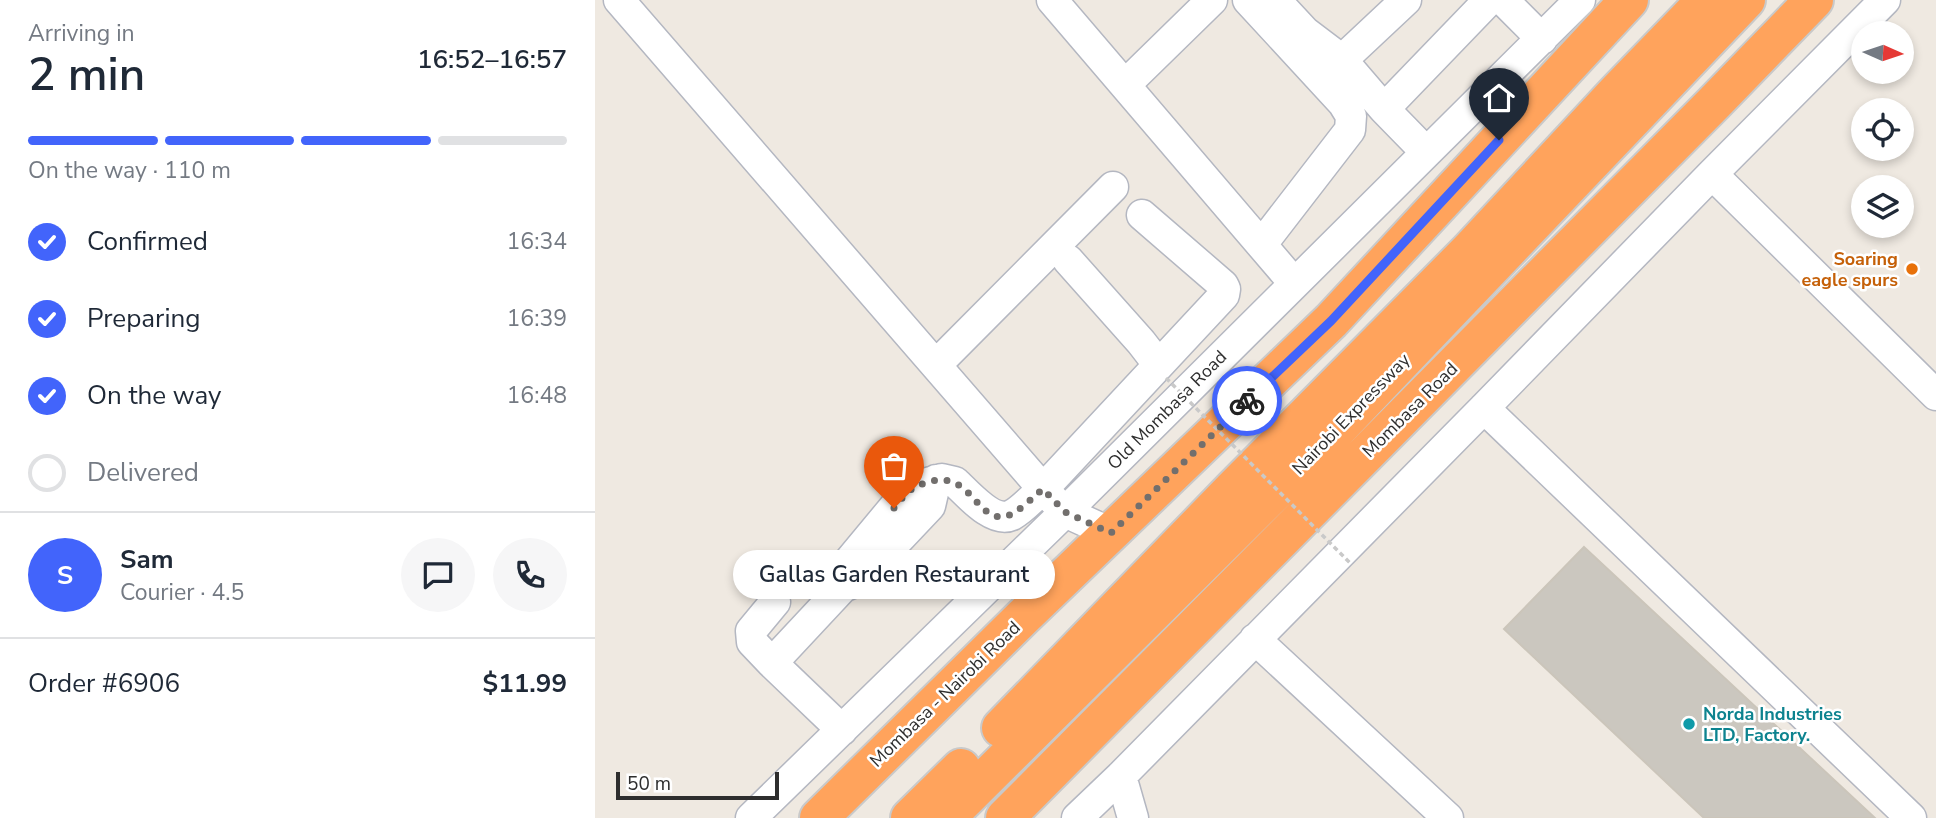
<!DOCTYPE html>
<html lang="en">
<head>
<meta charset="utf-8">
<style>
  :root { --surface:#fff; --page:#f6f6f7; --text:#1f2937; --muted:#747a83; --line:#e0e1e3; --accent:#4264fb }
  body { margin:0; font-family:"Nunito Sans",sans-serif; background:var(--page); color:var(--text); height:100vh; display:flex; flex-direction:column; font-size:26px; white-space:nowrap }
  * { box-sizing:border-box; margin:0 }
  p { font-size:23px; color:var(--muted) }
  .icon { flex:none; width:38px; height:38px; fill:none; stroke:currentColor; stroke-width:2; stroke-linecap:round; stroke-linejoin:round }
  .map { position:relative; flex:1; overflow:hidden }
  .panel { display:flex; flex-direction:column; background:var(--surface); width:595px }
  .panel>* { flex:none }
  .needle { width:46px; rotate:93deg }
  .buttons { position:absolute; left:1256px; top:21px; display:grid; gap:14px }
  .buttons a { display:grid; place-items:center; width:63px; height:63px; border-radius:50%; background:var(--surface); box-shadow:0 4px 10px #0003; font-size:35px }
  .scale { position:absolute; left:21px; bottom:18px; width:163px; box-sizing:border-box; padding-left:7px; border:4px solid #2e2e2e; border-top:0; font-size:19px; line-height:24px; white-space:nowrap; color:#2e2e2e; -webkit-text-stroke:5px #fff; paint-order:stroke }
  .pin { position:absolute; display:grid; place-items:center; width:60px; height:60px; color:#fff; margin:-72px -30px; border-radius:50% 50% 50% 0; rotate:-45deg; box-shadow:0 0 7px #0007 }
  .pin .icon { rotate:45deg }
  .courier { position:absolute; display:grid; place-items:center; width:70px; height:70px; margin:-35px; border:5px solid #4264fb; border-radius:50%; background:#fff; color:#222; box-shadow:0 2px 9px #0007 }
  .bubble { position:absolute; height:49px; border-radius:24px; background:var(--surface); box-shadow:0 4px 10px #0003; font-size:23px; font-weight:600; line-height:49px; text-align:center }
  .summary em { font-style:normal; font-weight:600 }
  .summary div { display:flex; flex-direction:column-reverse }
  .summary { display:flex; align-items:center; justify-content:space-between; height:119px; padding:0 28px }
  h1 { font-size:46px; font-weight:600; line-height:52px }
  .bar { display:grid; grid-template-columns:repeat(4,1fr); gap:10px 7px; align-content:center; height:84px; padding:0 28px }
  .bar i { height:9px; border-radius:5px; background:var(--line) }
  .bar .on { background:var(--accent) }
  .bar p { grid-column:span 4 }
  .line { display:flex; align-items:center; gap:18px; padding:0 28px; border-top:2px solid var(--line) }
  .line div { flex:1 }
  .round { display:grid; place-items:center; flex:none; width:74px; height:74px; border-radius:37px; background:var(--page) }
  ol { padding:0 28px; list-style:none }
  li { display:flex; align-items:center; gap:21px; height:77px }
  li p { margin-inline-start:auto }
  li .icon { padding:7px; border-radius:50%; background:var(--accent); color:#fff; stroke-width:4 }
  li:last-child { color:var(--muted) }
  li i { width:38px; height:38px; border:4px solid var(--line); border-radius:50% }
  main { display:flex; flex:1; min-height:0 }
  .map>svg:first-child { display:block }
  .building { fill:#cbc7bf; stroke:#cbc5ba; stroke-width:2 }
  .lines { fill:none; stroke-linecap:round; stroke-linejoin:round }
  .minor-casing { stroke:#b4b7c1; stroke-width:33 }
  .highway-casing { stroke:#c9c9c9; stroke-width:42 }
  .minor { stroke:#fff; stroke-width:30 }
  .highway { stroke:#ffa35c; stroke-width:38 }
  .path-bridge { stroke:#c9c9c9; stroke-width:3.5; stroke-dasharray:5 3.5; stroke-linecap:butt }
  .done { stroke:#726f6d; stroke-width:7; stroke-dasharray:0 12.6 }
  .route { stroke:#4264fb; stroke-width:9 }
  .food-dot { fill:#e8710a; stroke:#fff; stroke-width:2.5 }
  .culture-dot { fill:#0f9aa8; stroke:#fff; stroke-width:2.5 }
  .labels { text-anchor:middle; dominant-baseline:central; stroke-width:5; stroke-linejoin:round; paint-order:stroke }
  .food-label { font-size:18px; font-weight:bold; fill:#c56008; stroke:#fff; text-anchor:end }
  .street-label { font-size:18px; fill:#2e2e2e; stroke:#fff }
  .culture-label { font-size:18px; font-weight:bold; fill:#0d838f; stroke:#fff; text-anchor:start }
</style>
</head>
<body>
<main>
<section class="panel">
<div class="summary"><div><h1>2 min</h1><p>Arriving in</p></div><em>16:52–16:57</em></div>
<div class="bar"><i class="on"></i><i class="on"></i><i class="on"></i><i></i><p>On the way · 110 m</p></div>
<ol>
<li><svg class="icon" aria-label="check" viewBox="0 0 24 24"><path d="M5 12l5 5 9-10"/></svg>Confirmed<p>16:34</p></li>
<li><svg class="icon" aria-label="check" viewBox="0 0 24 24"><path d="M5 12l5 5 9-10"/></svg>Preparing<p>16:39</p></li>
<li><svg class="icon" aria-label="check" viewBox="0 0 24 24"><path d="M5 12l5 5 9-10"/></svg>On the way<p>16:48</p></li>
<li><i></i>Delivered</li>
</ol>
<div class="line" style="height:126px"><b class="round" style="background:var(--accent);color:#fff">S</b><div><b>Sam</b><p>Courier · 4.5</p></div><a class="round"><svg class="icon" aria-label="chat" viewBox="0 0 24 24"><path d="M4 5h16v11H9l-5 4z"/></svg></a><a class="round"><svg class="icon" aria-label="phone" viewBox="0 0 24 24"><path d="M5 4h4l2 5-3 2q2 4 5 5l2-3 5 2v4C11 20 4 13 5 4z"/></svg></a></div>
<div class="line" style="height:91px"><div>Order #6906</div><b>$11.99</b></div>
</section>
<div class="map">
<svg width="1341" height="818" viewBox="0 0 1341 818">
  <rect width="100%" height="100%" fill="#efe9e1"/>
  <path class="building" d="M989,547L1280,818H1109L909,629Z"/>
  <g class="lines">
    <g class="minor-casing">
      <path id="minor" d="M24,0L448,489L470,512L516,533
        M457,0L699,283
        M653,0L748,103L756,116L755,130L667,244
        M908,0L947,39
        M684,4L710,32L747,60L789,109
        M747,60L811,0
        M530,85L617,0
        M831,152L789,109L894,0
        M1117,174L1341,395
        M473,260L546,342L563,364
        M341,365L518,187
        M889,408L1316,818
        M248,587L251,565L315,488L347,479L360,482C373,494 398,524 417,515C428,509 438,497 448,489L629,295L630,289L628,285L547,215
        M660,639L853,818
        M177,663L157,642L156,631L180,602
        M247,730L177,663L248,587L265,580L335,506L341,480
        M526,776L538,818
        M156,818L470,512L985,0
        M482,818L526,776L889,408L1117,174L1290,0"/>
    </g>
    <g class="highway-casing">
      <path id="highway" d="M406,728L638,489L875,250L1021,93L1111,0
        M224,818L428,617L736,321L1034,0
        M315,818L366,768
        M351,818L727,445L1151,0
        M410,818L1120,102L1219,0"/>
    </g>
    <use href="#minor" class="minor"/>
    <use href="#highway" class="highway"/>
    <path class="path-bridge" d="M571,378L757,565"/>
  </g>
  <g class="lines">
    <path class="done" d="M299,508C312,492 313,489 333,482C374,469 381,519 408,517C420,516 438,497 448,489L470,512L516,533L652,401"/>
    <path class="route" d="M652,401L736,321L904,140"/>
  </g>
  <circle class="food-dot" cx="1317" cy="269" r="7"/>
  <circle class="culture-dot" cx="1094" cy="724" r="7"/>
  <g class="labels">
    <g class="food-label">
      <text x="1303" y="259">Soaring<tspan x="1303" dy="21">eagle spurs</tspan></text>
    </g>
    <g class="street-label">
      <text transform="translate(572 410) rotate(-45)">Old Mombasa Road</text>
      <text transform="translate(815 410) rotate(-45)">Mombasa Road</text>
      <text transform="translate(756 414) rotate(-46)">Nairobi Expressway</text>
      <text transform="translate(350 694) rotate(-44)">Mombasa - Nairobi Road</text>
    </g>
    <g class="culture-label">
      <text x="1108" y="714">Norda Industries<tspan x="1108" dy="21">LTD, Factory.</tspan></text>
    </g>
  </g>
</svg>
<div class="buttons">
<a><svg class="needle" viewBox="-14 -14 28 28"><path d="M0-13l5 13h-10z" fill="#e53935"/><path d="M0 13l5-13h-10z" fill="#747a83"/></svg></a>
<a><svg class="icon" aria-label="locate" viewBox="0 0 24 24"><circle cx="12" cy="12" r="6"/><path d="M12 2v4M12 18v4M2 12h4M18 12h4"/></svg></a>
<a><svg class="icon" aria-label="layers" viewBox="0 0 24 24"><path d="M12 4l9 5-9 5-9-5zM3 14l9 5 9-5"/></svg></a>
</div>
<div class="scale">50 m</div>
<div class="pin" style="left:299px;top:508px;background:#ea580c"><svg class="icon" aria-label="bag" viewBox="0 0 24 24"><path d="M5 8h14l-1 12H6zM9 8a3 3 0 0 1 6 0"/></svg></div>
<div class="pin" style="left:904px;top:140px;background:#1f2937"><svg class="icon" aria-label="home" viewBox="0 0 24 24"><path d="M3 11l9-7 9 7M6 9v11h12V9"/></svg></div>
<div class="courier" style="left:652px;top:401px"><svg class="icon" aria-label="bike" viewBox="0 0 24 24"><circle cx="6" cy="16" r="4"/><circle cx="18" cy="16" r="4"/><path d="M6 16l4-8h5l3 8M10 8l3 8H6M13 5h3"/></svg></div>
<div class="bubble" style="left:138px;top:550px;width:322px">Gallas Garden Restaurant</div>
</div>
</main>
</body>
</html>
